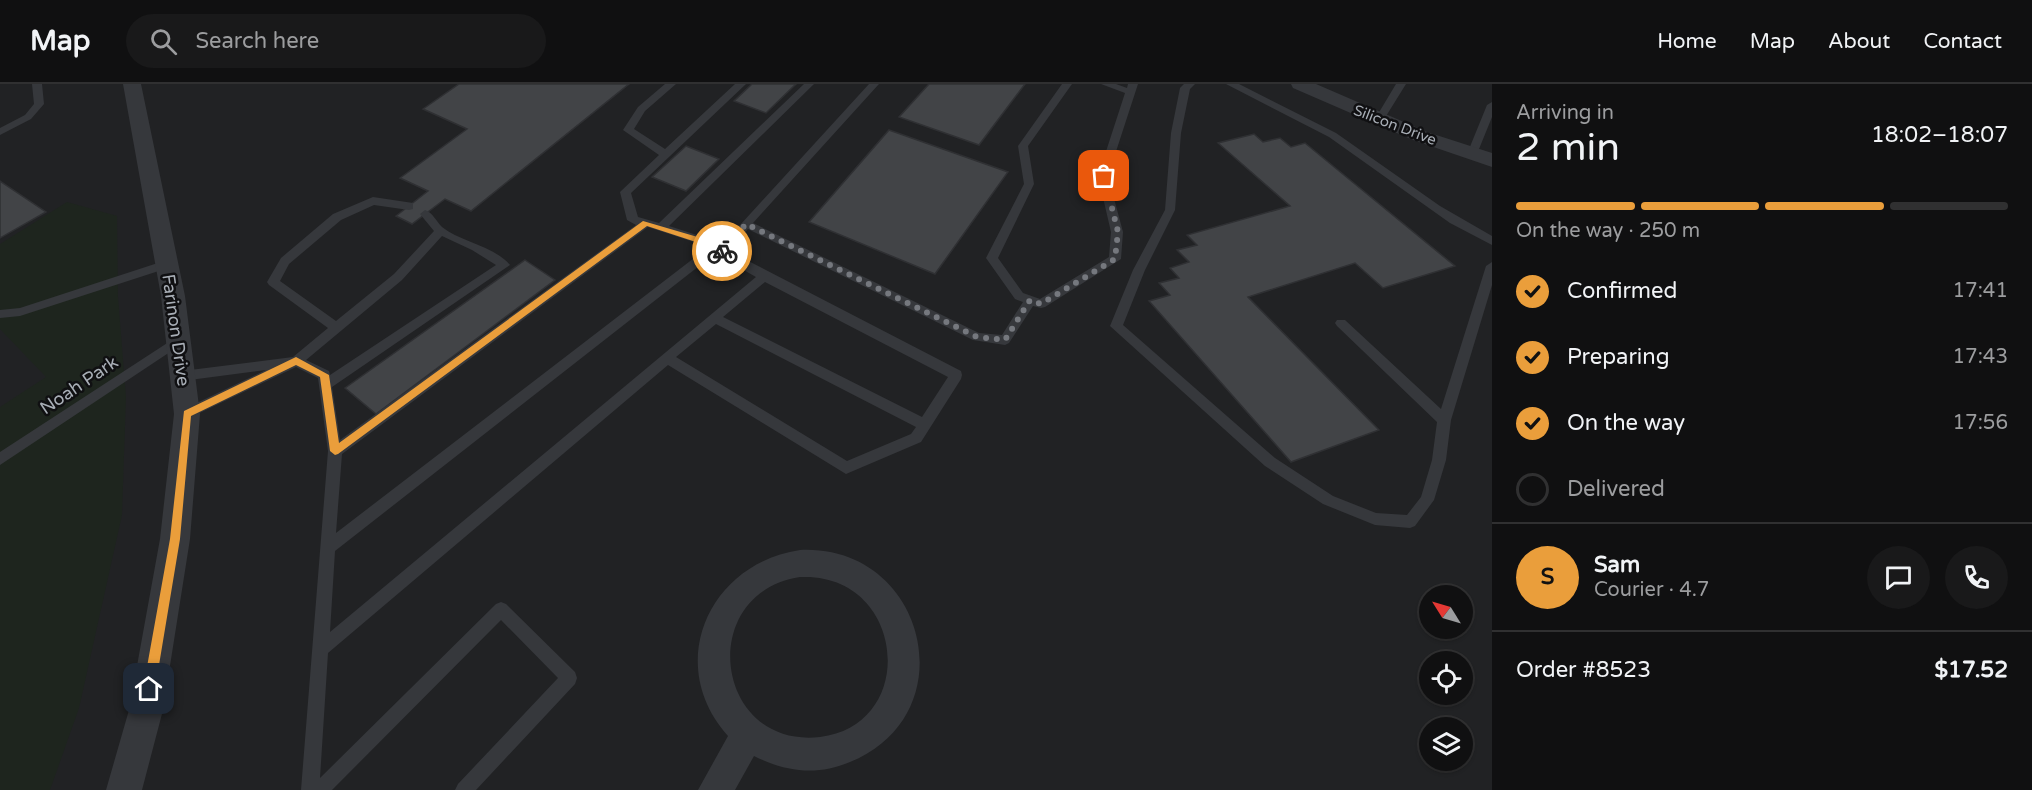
<!DOCTYPE html>
<html lang="en">
<head>
<meta charset="utf-8">
<style>
  :root { --surface:#101011; --page:#19191a; --text:#f1f3f6; --muted:#9c9d9f; --line:#303031; --accent:#ea9e3b }
  body { margin:0; font-family:"Varela Round",sans-serif; background:var(--page); color:var(--text); height:100vh; display:flex; flex-direction:column; font-size:22px; white-space:nowrap }
  * { box-sizing:border-box; margin:0 }
  p { font-size:20px; color:var(--muted) }
  .icon { flex:none; width:33px; height:33px; fill:none; stroke:currentColor; stroke-width:2; stroke-linecap:round; stroke-linejoin:round }
  .map { position:relative; flex:1; overflow:hidden }
  .panel { display:flex; flex-direction:column; background:var(--surface); width:540px }
  .panel>* { flex:none }
  .needle { width:39px; rotate:307deg }
  .controls { position:absolute; left:1419px; top:501px; display:grid; gap:12px }
  .controls a { display:grid; place-items:center; width:54px; height:54px; border-radius:50%; background:var(--surface); box-shadow:0 2px 4px #0004,0 0 0 2px var(--line); font-size:30px }
  .pin { position:absolute; display:grid; place-items:center; width:51px; height:51px; color:#fff; margin:-26px; border-radius:12px; box-shadow:0 3px 9px #0006 }
  .courier { position:absolute; display:grid; place-items:center; width:60px; height:60px; margin:-30px; border:4px solid #ea9e3b; border-radius:50%; background:#fff; color:#222; box-shadow:0 2px 8px #0007 }
  .head em { font-style:normal; font-weight:600 }
  .head div { display:flex; flex-direction:column-reverse }
  .head { display:flex; align-items:center; justify-content:space-between; height:102px; padding:0 24px }
  h1 { font-size:39px; font-weight:600; line-height:45px }
  .bar { display:grid; grid-template-columns:repeat(4,1fr); gap:9px 6px; align-content:center; height:72px; padding:0 24px }
  .bar i { height:8px; border-radius:4px; background:var(--line) }
  .bar .on { background:var(--accent) }
  .bar p { grid-column:span 4 }
  .line { display:flex; align-items:center; gap:15px; padding:0 24px; border-top:2px solid var(--line) }
  .line div { flex:1 }
  .round { display:grid; place-items:center; flex:none; width:63px; height:63px; border-radius:32px; background:var(--page) }
  ol { padding:0 24px; list-style:none }
  li { display:flex; align-items:center; gap:18px; height:66px }
  li p { margin-inline-start:auto }
  li .icon { padding:6px; border-radius:50%; background:var(--accent); color:#111; stroke-width:4 }
  li:last-child { color:var(--muted) }
  li i { width:33px; height:33px; border:3px solid var(--line); border-radius:50% }
  header { display:flex; align-items:center; gap:36px; box-sizing:border-box; height:84px; padding:0 30px; background:var(--surface); border-bottom:2px solid var(--line) }
  header strong { font-size:28px }
  nav { display:flex; gap:33px; margin-inline-start:auto; font-size:21px }
  .search { width:420px; height:54px; background:var(--page); display:flex; align-items:center; gap:15px; box-sizing:border-box; padding:0 21px; border-radius:33px; color:var(--muted); font-size:22px }
  main { display:flex; flex:1; min-height:0 }
  .map>svg:first-child { display:block }
  .built { fill:#212224; fill-rule:evenodd }
  .green { fill:#1e251e }
  .building { fill:#424447; stroke:#2f3033; stroke-width:1.5 }
  .lines { fill:none; stroke-linecap:round; stroke-linejoin:round }
  .service { fill:#36383c; fill-rule:evenodd }
  .minor { fill:#36383c; fill-rule:evenodd }
  .route { fill:#ea9e3b }
  .done { stroke:#75787e; stroke-width:6; stroke-dasharray:0 10.8 }
  .labels { text-anchor:middle; dominant-baseline:central; stroke-width:5; stroke-linejoin:round; paint-order:stroke }
  .far-street-label { font-size:15px; fill:#a8aeb6; stroke:#101012 }
  .street-label { font-size:18px; fill:#a8aeb6; stroke:#101012 }
</style>
</head>
<body>
<header>
<strong>Map</strong>
<div class="search"><svg class="icon" aria-label="search" viewBox="0 0 24 24"><circle cx="10" cy="10" r="6"/><path d="M15 15l6 6"/></svg>Search here</div>
<nav><a>Home</a><a>Map</a><a>About</a><a>Contact</a></nav>
</header>
<main>
<div class="map">
<svg width="1492" height="706" viewBox="0 0 1492 706">
  <rect width="100%" height="100%" fill="#151517"/>
  <path class="built" d="M0,0H1492V706H0ZM1430,512H1462V544H1430ZM1430,578H1462V610H1430ZM1430,644H1462V676H1430Z"/>
  <path class="green" d="M67,118L117,132L118,213L126,313L122,431L79,624L50,706H0V323L46,293L0,245V160Z"/>
  <path class="building" d="M459,0H629L471,127L445,115L412,140L396,132L428,107L400,94L467,45L423,25Z
    M752,0H796L766,29L734,17Z
    M929,0H1025L979,61L899,33Z
    M889,46L1008,88L935,190L809,138Z
    M1254,50L1263,58L1280,54L1291,63L1305,59L1455,182L1383,204L1355,179L1248,213L1379,346L1291,378L1149,217L1170,211L1159,199L1179,194L1170,184L1189,178L1177,166L1197,161L1187,151L1290,122L1218,59Z
    M686,62L719,75L686,107L652,93Z
    M0,97L46,128L0,154Z
    M525,176L555,196L376,330L345,304Z"/>
  <g class="lines">
    <path class="service" d="M32,0H42L44,20L31,35L0,51V44L25,31L34,20Z
      M665,0H676L645,27L634,45L665,65L735,0H746L631,109L638,133L659,139L804,0H814L669,142L703,153L720,163L869,0H879L753,139L979,249L1002,251L1023,218L1015,215L986,174L1024,100L1018,62L1062,0H1072L1028,62L1034,100L998,174L1023,209L1040,215L1109,173L1111,148L1098,92L1125,9L1101,0H1116L1127,4L1128,0H1138L1108,92L1123,148L1121,175L1045,223L1041,224L1033,222L1009,259L1005,261L973,256L748,145L729,167L961,287L962,291L961,295L921,358L846,390L668,281L328,569L320,694L496,520L501,518L506,520L575,588L577,594L575,600L476,706H455L458,700L558,594L501,536L332,706H301L328,367L318,294L296,283L187,335L182,334L180,330L182,326L266,286L182,297L176,292L182,287L293,273L328,244L269,201L267,198L281,174L333,130L373,113L413,119V125L409,126L374,121L341,136L289,180L280,197L336,237L394,190L434,147L420,130L425,126C433,129 436,137 442,143C460,158 493,161 510,181L332,303L340,356L636,141L627,136L620,108L659,71L623,46L638,23ZM648,143L694,158L698,171L336,449L342,370ZM442,152L472,166L496,181L330,291L329,287L306,276L402,196ZM708,166L756,193L330,548L335,467L708,175L710,172ZM765,198L948,293L922,333L723,233ZM716,240L916,343L911,350L847,377L676,273Z
      M1184,0H1195L1190,5L1181,49L1175,126L1145,186L1123,241L1275,374L1333,412L1376,429L1407,431L1421,413L1432,376L1437,338L1337,242L1335,239L1337,236H1345L1441,325L1486,182L1492,178V201L1451,336L1446,376L1434,416L1415,442L1410,444L1375,441L1323,420L1265,382L1110,242L1133,186L1165,126L1171,49L1180,4Z
      M1226,0H1239L1336,49L1440,122L1492,152V161L1450,139L1329,53Z
      M1396,0H1406L1383,37H1377L1375,35Z
      M1492,18V33L1477,70L1476,72H1468L1467,70L1487,21Z
      M167,176L173,180L171,183L20,232L0,234V226L20,224Z
      M178,252L182,254L184,257L182,260L0,381V368Z"/>
    <path class="minor" d="M123,0H141L185,212L200,330L190,455L163,626L142,706H106L129,626L160,455L174,330L161,212Z
      M1291,0H1316L1427,48L1492,69V83L1413,56L1293,4Z
      M800,466C926,460 968,630 850,678C817,692 786,688 754,672L735,706H698L728,652C664,581 708,480 800,466ZM800,493C906,488 920,641 820,653C714,665 695,509 800,493Z"/>
  </g>
  <path class="route" d="M643,137L701,154L727,167L720,169L696,158L647,142L338,370L335,371L330,367L320,293L296,281L191,332L180,455L155,605L154,609H145L143,605L170,455L184,327L296,273L329,291L339,359Z"/>
  <g class="lines">
    <path class="done" d="M722,167L746,140L977,253L1005,256L1030,216L1041,220L1115,175L1118,148L1104,92"/>
  </g>
  <g class="labels">
    <g class="far-street-label">
      <text transform="translate(1395 41) rotate(21)">Silicon Drive</text>
    </g>
    <g class="street-label">
      <text transform="translate(176 246) rotate(82)">Farinon Drive</text>
      <text transform="translate(79 301) rotate(-34)">Noah Park</text>
    </g>
  </g>
</svg>
<div class="controls">
<a><svg class="needle" viewBox="-14 -14 28 28"><path d="M0-13l5 13h-10z" fill="#e53935"/><path d="M0 13l5-13h-10z" fill="#9c9d9f"/></svg></a>
<a><svg class="icon" aria-label="locate" viewBox="0 0 24 24"><circle cx="12" cy="12" r="6"/><path d="M12 2v4M12 18v4M2 12h4M18 12h4"/></svg></a>
<a><svg class="icon" aria-label="layers" viewBox="0 0 24 24"><path d="M12 4l9 5-9 5-9-5zM3 14l9 5 9-5"/></svg></a>
</div>
<div class="pin" style="left:1104px;top:92px;background:#ea580c"><svg class="icon" aria-label="bag" viewBox="0 0 24 24"><path d="M5 8h14l-1 12H6zM9 8a3 3 0 0 1 6 0"/></svg></div>
<div class="pin" style="left:149px;top:605px;background:#1f2937"><svg class="icon" aria-label="home" viewBox="0 0 24 24"><path d="M3 11l9-7 9 7M6 9v11h12V9"/></svg></div>
<div class="courier" style="left:722px;top:167px"><svg class="icon" aria-label="bike" viewBox="0 0 24 24"><circle cx="6" cy="16" r="4"/><circle cx="18" cy="16" r="4"/><path d="M6 16l4-8h5l3 8M10 8l3 8H6M13 5h3"/></svg></div>
</div>
<section class="panel">
<div class="head"><div><h1>2 min</h1><p>Arriving in</p></div><em>18:02–18:07</em></div>
<div class="bar"><i class="on"></i><i class="on"></i><i class="on"></i><i></i><p>On the way · 250 m</p></div>
<ol>
<li><svg class="icon" aria-label="check" viewBox="0 0 24 24"><path d="M5 12l5 5 9-10"/></svg>Confirmed<p>17:41</p></li>
<li><svg class="icon" aria-label="check" viewBox="0 0 24 24"><path d="M5 12l5 5 9-10"/></svg>Preparing<p>17:43</p></li>
<li><svg class="icon" aria-label="check" viewBox="0 0 24 24"><path d="M5 12l5 5 9-10"/></svg>On the way<p>17:56</p></li>
<li><i></i>Delivered</li>
</ol>
<div class="line" style="height:108px"><b class="round" style="background:var(--accent);color:#111">S</b><div><b>Sam</b><p>Courier · 4.7</p></div><a class="round"><svg class="icon" aria-label="chat" viewBox="0 0 24 24"><path d="M4 5h16v11H9l-5 4z"/></svg></a><a class="round"><svg class="icon" aria-label="phone" viewBox="0 0 24 24"><path d="M5 4h4l2 5-3 2q2 4 5 5l2-3 5 2v4C11 20 4 13 5 4z"/></svg></a></div>
<div class="line" style="height:78px"><div>Order #8523</div><b>$17.52</b></div>
</section>
</main>
</body>
</html>
